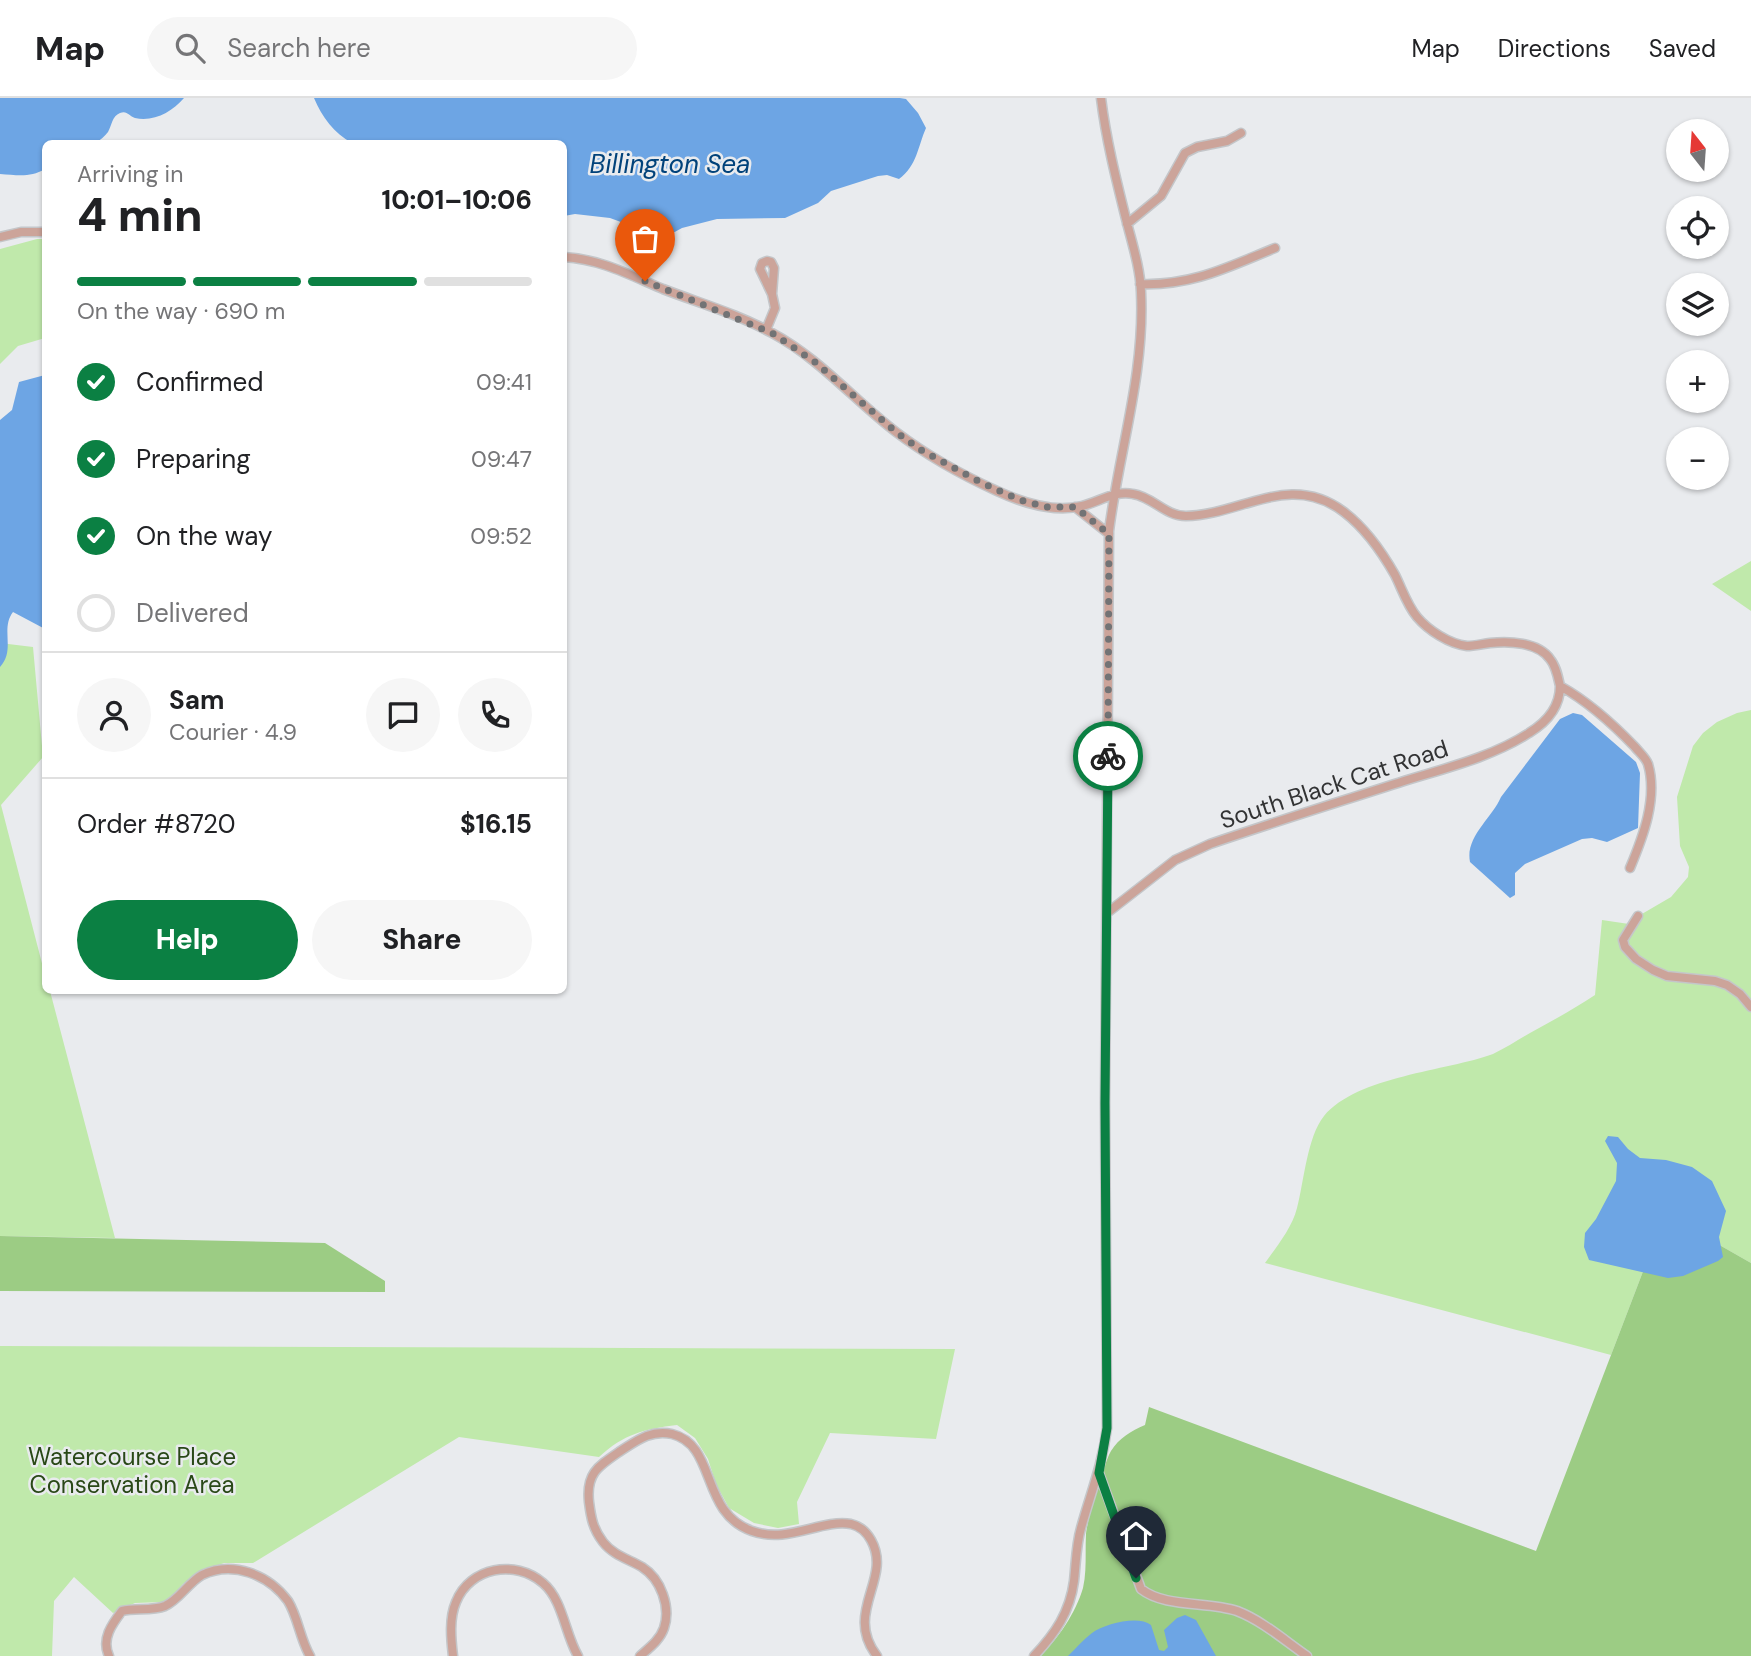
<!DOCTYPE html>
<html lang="en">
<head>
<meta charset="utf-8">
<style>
  :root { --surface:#fff; --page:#f6f6f6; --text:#202124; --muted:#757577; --line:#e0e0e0; --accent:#0b8043 }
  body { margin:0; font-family:"DM Sans",sans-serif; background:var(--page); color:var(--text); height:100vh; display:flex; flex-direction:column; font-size:26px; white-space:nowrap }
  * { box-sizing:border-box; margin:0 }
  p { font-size:23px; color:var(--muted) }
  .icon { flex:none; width:38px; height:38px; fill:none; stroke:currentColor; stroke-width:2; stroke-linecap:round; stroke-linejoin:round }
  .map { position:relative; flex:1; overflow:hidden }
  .panel { position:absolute; left:42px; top:42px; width:525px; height:854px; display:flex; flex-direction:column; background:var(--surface); border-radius:10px; box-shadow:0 2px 5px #0004 }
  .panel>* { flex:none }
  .needle { width:46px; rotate:343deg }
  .tools { position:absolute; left:1666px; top:21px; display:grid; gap:14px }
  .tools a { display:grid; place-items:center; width:63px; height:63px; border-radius:50%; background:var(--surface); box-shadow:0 2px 5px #0004; font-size:35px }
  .pin { position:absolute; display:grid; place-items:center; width:60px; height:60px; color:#fff; margin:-72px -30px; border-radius:50% 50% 50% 0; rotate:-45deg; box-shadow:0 0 7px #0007 }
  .pin .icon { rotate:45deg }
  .courier { position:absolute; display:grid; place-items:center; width:70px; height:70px; margin:-35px; border:5px solid #0b8043; border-radius:50%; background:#fff; color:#222; box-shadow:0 2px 9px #0007 }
  .headline em { font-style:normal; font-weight:800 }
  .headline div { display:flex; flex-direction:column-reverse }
  .headline { display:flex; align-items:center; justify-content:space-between; height:119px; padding:0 35px }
  h1 { font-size:46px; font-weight:800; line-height:52px }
  .bar { display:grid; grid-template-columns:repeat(4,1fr); gap:10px 7px; align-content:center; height:84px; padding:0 35px }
  .bar i { height:9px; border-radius:5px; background:var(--line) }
  .bar .active { background:var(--accent) }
  .bar p { grid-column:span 4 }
  .line { display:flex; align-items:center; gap:18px; padding:0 35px; border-top:2px solid var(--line) }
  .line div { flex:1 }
  .round { display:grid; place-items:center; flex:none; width:74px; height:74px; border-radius:37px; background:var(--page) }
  ol { padding:0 35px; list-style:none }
  li { display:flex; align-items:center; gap:21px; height:77px }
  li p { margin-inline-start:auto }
  li .icon { padding:7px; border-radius:50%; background:var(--accent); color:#fff; stroke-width:4 }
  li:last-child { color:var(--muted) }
  li i { width:38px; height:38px; border:4px solid var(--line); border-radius:50% }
  .button { display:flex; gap:14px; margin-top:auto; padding:14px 35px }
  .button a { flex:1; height:80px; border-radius:42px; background:var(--accent); color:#fff; font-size:28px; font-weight:800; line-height:80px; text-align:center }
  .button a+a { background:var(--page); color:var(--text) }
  header { display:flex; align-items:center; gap:42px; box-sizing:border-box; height:98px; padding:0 35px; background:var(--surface); border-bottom:2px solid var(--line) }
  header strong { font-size:33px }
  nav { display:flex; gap:38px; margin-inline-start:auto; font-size:24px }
  .search { width:490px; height:63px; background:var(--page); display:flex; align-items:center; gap:18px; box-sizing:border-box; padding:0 24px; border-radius:38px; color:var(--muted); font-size:26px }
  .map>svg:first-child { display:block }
  .green { fill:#c0e9ab }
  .forest { fill:#9ccc84 }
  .water { fill:#6da5e4 }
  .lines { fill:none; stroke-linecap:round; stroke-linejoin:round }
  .minor-casing { stroke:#c4c6c9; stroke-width:11 }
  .minor { stroke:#cca49a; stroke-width:8 }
  .done { stroke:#727375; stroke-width:7; stroke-dasharray:0 12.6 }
  .route { stroke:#0b8043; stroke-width:9 }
  .labels { text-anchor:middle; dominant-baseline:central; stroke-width:5; stroke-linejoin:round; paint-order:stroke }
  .street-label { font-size:24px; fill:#323334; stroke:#e9ebee }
  .park-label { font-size:24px; fill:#294817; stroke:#e9ebee }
  .water-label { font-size:26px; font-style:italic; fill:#01427a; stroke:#e9ebee }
</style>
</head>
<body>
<header>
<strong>Map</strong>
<div class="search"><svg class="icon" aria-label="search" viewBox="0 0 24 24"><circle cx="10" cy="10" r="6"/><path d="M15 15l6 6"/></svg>Search here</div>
<nav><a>Map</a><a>Directions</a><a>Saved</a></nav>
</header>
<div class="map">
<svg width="1751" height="1558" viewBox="0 0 1751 1558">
  <rect width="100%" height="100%" fill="#e9ebee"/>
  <path class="green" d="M37,141H45V240L18,248L0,266V151Z
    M1751,463V513L1712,486Z
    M0,545L33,549L43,659L1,707L45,877L46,892L50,893L115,1140L0,1138Z
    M1751,612V1165L1665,1116L1611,1257L1265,1165C1277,1148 1292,1130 1297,1110C1304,1084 1307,1039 1324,1018C1357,978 1447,973 1493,956C1506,950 1518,942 1530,935C1552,923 1574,911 1595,897L1602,822L1629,826L1635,820L1671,799L1688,779L1689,769L1680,748L1677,699L1693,648L1703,635L1717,624L1737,615Z
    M0,1248L955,1251L936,1341L830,1335L797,1404L799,1426L778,1430L754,1425L729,1410L716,1386L708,1361L695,1340L677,1327C644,1331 624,1336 599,1359L459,1339L253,1465H224L201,1473L183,1486L172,1499L162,1504L135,1505L113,1515L74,1479L54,1503L52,1558H0Z"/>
  <path class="forest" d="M1665,1116L1751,1165V1558H1039C1058,1542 1076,1514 1083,1490C1087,1472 1085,1455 1086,1436C1087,1422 1104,1365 1111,1353C1119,1340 1131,1333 1145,1327L1149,1309L1536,1453Z
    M0,1138L325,1145L385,1183V1194L0,1193Z"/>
  <path class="water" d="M0,0H184C172,14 154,24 135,20C129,18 127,12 120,15C112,18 112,27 108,34C105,38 100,42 96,45L46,46L45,71C30,80 17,77 0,76Z
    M314,0H900L906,1L918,15L926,30C918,48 917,68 899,81L887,77L878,78L831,93L818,105L785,120L717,121L682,130L671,136L656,134L642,127H629L610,120L575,116L564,118V46L352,45C334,35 322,19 314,0Z
    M45,277V531L13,514C0,531 16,552 0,569V322L12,312L19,284Z
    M1573,615L1582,617L1636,664L1640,675L1638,730L1607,744L1592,740L1582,741L1525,766L1515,775V797L1510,800L1470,764C1465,739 1492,720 1501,699L1560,621Z
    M1608,1038L1618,1039L1628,1051L1640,1060L1666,1062L1692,1069L1712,1083L1726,1113L1719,1139L1723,1159L1718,1163L1683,1178L1668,1180L1589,1162L1584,1149L1585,1135L1596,1121L1616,1083L1617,1065L1605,1043Z
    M1185,1517L1196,1522L1216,1558H1068C1076,1550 1084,1541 1092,1535C1105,1526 1138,1517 1151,1527L1159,1552L1164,1553L1168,1549L1164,1532L1177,1520Z"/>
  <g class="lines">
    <g class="minor-casing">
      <path id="minor" d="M1127,126L1161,98L1185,55L1197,49L1227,43L1241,35
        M0,139L21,134H46
        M564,159C600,161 630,177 663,191C699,205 738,216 772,235C819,260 854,302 896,334C925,356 964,378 997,393C1023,405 1054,415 1082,408C1099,404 1115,392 1133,396C1153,399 1165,418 1186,418C1241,417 1290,373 1344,414C1365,430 1382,454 1395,477C1402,491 1407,507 1417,519C1428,532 1449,546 1467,548C1474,548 1482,546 1490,545C1509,543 1538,544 1550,561C1556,568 1558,579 1560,588C1589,604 1612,625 1635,649C1639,654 1646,660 1648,666C1658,700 1643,739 1630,770
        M1140,186C1192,188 1228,169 1275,150
        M766,232L775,210L772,196L774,170L771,164L767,163L762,165L760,171L772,196
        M1075,409L1109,436
        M1107,815L1175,762L1210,746C1274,724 1339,704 1404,683C1446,670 1492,659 1529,635C1547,624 1560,609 1560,588
        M1638,818L1623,842L1625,849L1636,861L1653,872L1667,878L1715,883L1727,887L1740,896L1751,909
        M1099,1375L1141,1491C1165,1510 1208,1503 1237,1513C1263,1523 1285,1543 1307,1558
        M109,1558C101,1541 112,1526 122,1513C136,1510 152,1513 165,1508C179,1502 188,1485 202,1477C233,1462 269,1477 288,1503C298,1519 300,1541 310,1558
        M453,1558C451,1541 449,1520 456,1504C470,1469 515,1461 543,1485C563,1502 565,1536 578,1558
        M640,1558C649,1550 660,1542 664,1530C671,1509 661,1481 642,1469C628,1461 613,1457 603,1444C593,1431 591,1420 589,1404C586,1376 597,1369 619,1354C635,1344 650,1331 672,1336C717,1347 700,1415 752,1433C788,1446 820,1421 851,1426C860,1428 867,1435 871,1442C893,1481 843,1514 877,1558
        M1034,1558C1055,1536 1070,1514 1074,1483C1076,1465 1076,1447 1081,1430C1091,1394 1102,1368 1107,1330L1105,1005L1109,433C1119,353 1145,276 1141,194C1140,169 1132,145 1126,121C1116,81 1106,41 1101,0"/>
    </g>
    <use href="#minor" class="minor"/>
  </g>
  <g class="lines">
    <path class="done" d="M645,183L772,235L815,264L896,334L921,352L980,384L1020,402L1046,409H1075L1109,436L1108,658"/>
    <path class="route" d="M1108,658L1105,1005L1107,1330L1099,1375L1136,1480"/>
  </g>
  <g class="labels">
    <g class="street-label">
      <text transform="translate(1334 686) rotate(-18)">South Black Cat Road</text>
    </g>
    <g class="park-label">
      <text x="132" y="1358">Watercourse Place<tspan x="132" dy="28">Conservation Area</tspan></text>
    </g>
    <g class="water-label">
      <text x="670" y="66">Billington Sea</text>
    </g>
  </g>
</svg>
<div class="tools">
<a><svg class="needle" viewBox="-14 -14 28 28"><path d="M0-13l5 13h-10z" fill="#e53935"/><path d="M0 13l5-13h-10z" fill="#757577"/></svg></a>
<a><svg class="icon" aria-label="locate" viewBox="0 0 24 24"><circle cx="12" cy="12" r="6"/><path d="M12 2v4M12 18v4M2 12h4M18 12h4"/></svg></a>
<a><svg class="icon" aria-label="layers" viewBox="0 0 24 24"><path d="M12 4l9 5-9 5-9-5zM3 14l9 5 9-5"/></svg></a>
<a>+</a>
<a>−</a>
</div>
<div class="pin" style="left:645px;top:183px;background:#ea580c"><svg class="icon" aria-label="bag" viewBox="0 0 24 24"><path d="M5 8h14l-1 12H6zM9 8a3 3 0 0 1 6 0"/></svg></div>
<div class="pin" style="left:1136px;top:1480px;background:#1f2937"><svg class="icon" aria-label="home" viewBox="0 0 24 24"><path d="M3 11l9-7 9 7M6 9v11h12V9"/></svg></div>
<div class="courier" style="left:1108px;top:658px"><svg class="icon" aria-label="bike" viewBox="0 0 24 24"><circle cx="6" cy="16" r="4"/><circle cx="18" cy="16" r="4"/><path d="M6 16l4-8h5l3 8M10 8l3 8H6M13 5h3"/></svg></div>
<section class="panel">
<div class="headline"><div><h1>4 min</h1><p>Arriving in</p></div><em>10:01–10:06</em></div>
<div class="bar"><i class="active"></i><i class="active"></i><i class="active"></i><i></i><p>On the way · 690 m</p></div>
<ol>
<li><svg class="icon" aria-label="check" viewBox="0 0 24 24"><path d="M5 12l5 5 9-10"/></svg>Confirmed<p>09:41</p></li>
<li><svg class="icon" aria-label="check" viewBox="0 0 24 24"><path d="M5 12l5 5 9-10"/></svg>Preparing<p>09:47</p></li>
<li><svg class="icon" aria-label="check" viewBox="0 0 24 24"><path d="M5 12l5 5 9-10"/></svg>On the way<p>09:52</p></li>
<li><i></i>Delivered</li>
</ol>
<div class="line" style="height:126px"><a class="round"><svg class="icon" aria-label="person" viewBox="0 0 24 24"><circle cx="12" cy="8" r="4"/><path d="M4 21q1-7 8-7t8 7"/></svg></a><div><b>Sam</b><p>Courier · 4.9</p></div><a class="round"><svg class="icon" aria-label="chat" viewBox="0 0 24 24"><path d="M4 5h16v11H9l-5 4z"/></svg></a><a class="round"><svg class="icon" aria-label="phone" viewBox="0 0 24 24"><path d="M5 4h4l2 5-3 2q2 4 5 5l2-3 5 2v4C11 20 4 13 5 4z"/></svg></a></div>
<div class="line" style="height:91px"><div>Order #8720</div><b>$16.15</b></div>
<div class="button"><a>Help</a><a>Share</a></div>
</section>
</div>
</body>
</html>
